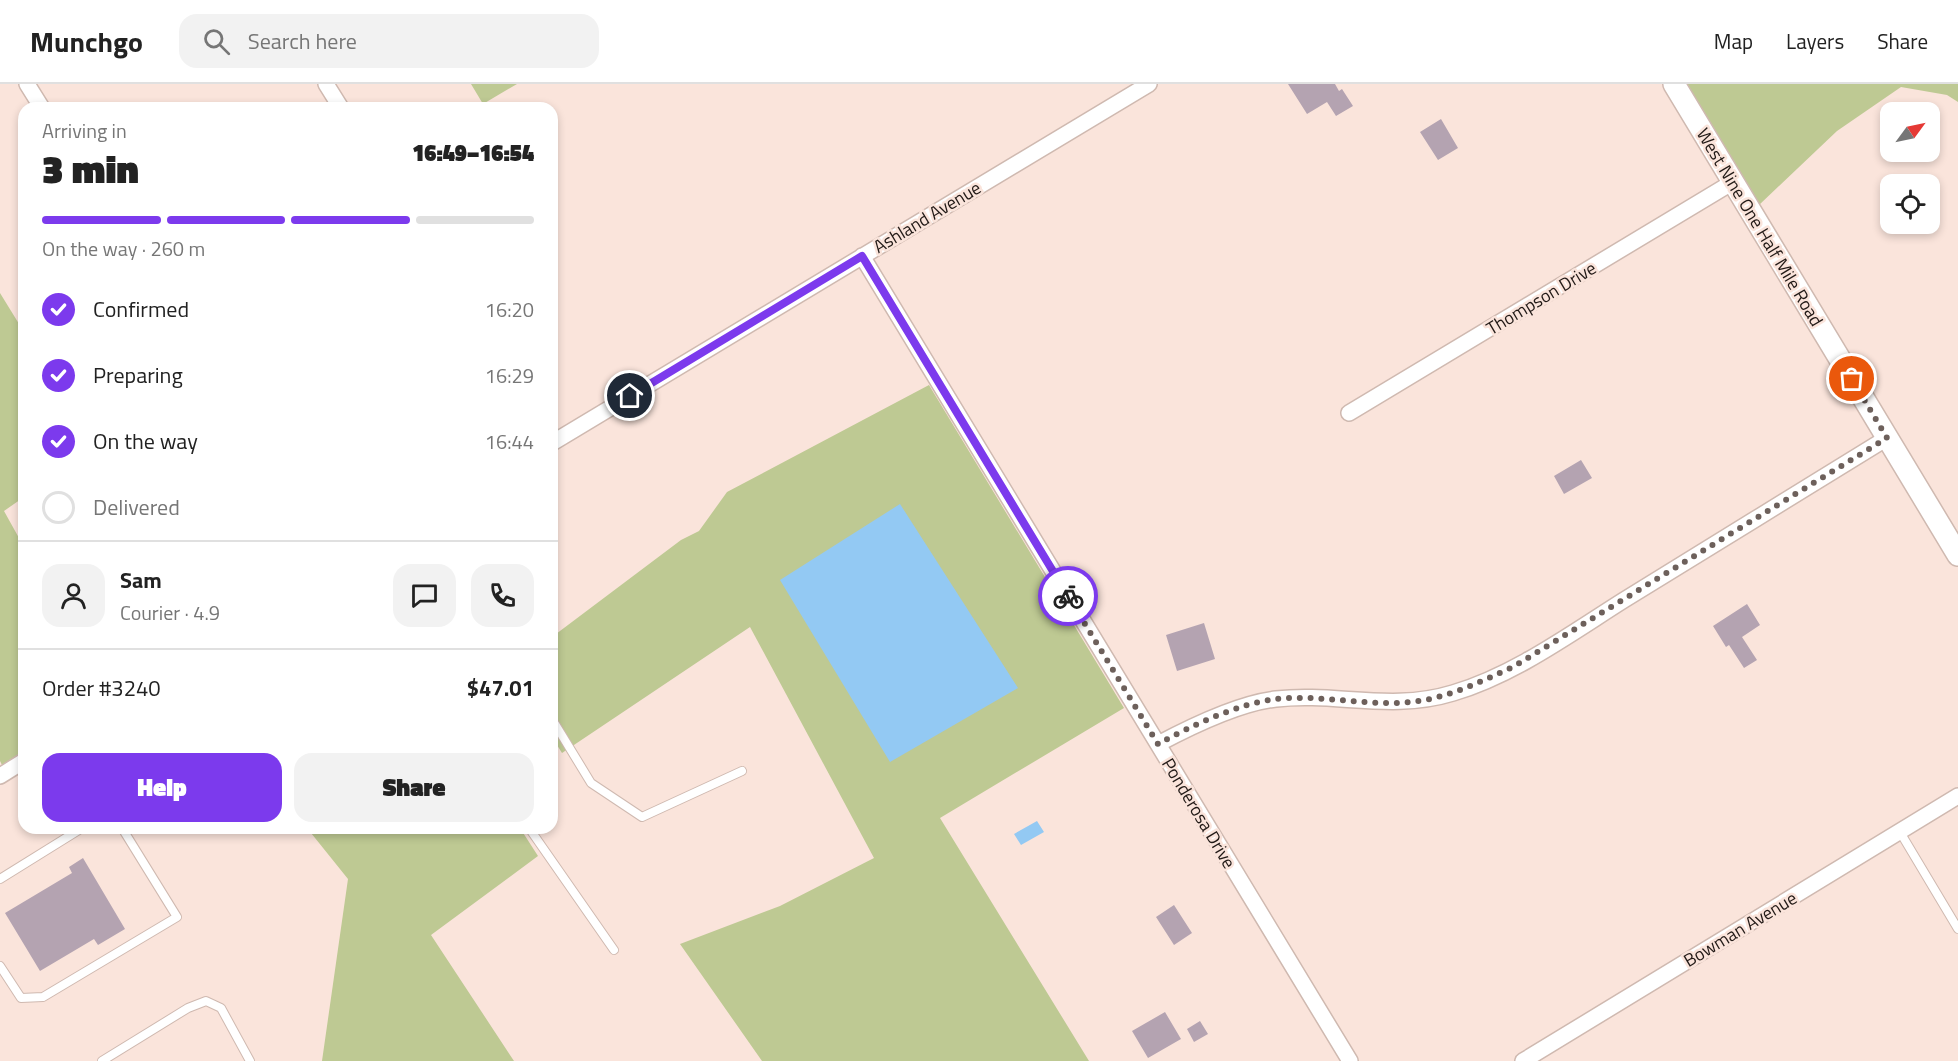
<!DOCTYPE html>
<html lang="en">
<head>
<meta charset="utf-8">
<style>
  :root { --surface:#fff; --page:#f2f2f2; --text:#222; --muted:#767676; --line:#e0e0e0; --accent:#7c3aed }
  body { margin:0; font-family:"Titillium Web",sans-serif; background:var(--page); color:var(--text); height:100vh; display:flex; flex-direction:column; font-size:22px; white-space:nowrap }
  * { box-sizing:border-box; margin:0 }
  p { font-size:20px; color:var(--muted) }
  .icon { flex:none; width:33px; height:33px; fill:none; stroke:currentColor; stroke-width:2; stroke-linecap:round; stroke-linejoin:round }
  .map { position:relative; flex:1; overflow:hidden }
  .side { position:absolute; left:18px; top:18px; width:540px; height:732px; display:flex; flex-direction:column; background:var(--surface); border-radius:18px; box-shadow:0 3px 9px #0003 }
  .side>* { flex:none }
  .needle { width:39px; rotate:57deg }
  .buttons { position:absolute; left:1880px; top:18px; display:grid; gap:12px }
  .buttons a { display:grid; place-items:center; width:60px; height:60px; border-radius:12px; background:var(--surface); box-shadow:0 3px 9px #0003; font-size:30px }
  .pin { position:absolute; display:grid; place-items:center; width:51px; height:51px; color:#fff; margin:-26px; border:3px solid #fff; border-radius:50%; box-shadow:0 2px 6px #0007 }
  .courier { position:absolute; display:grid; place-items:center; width:60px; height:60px; margin:-30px; border:4px solid #7c3aed; border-radius:50%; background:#fff; color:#222; box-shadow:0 2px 8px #0007 }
  .summary em { font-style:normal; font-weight:800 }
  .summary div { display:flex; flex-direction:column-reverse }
  .summary { display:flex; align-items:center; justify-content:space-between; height:102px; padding:0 24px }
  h1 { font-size:39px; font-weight:800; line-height:45px }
  .bar { display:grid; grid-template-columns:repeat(4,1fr); gap:9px 6px; align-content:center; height:72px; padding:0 24px }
  .bar i { height:8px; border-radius:4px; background:var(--line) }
  .bar .active { background:var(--accent) }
  .bar p { grid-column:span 4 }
  .line { display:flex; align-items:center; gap:15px; padding:0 24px; border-top:2px solid var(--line) }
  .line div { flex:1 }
  .round { display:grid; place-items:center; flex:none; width:63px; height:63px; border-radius:18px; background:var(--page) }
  ol { padding:0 24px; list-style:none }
  li { display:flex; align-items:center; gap:18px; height:66px }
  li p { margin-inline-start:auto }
  li .icon { padding:6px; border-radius:50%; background:var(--accent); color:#fff; stroke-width:4 }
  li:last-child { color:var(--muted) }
  li i { width:33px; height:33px; border:3px solid var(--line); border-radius:50% }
  .cta { display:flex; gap:12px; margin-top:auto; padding:12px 24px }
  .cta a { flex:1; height:69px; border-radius:18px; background:var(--accent); color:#fff; font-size:24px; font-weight:800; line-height:69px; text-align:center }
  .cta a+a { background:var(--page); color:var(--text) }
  header { display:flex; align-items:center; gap:36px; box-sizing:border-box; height:84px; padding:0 30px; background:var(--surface); border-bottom:2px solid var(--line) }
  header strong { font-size:28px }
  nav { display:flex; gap:33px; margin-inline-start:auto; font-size:21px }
  .search { width:420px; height:54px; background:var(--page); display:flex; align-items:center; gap:15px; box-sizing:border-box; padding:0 21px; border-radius:18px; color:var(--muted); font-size:22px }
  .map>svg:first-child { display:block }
  .green { fill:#bec993 }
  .water { fill:#93c9f3 }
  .building { fill:#b4a3b1 }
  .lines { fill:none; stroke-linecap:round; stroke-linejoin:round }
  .lane-casing { stroke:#cfb9b0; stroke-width:10 }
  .street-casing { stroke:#cfb9b0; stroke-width:18 }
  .secondary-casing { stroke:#cfb9b0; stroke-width:24 }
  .lane { stroke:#fff; stroke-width:8 }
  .street { stroke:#fff; stroke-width:15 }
  .secondary { stroke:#fff; stroke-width:21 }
  .done { stroke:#6d605b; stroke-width:6; stroke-dasharray:0 10.8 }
  .route { stroke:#7c3aed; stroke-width:8 }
  .labels { text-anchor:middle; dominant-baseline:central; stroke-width:5; stroke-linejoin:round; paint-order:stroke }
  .street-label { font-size:18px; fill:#211916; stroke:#fae4db }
</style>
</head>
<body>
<header>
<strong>Munchgo</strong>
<div class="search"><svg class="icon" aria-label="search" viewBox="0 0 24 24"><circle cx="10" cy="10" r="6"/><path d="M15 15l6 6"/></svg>Search here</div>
<nav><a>Map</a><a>Layers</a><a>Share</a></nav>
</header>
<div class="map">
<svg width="1958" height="977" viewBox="0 0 1958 977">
  <rect width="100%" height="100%" fill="#fae4db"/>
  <path class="green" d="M471,0H517L483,20Z
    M1686,0H1958V18L1947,11L1901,3L1837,47L1759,121Z
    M0,209L24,248V413L4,427L24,463V668L2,681L0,677Z
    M929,301L1124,624L940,734L1089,977H762L680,860L780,822L874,774L750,543L562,669L552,653V553L681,456L699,447L727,408Z
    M307,744H520L538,772L431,851L514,977H322L348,795Z"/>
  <path class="water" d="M900,420L1018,604L890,678L780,496Z
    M1037,737L1044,748L1021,761L1014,750Z"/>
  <path class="building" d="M1288,0H1335L1339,7L1342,5L1353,22L1336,32L1327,18L1307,30Z
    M1441,35L1458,64L1438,76L1420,48Z
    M1581,376L1592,394L1564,410L1554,392Z
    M1747,520L1760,541L1742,553L1757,576L1744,584L1729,561L1726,563L1713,542Z
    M1204,539L1215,575L1177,587L1166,551Z
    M83,774L125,845L98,861L94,855L40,887L5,829L72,789L69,783Z
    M1174,821L1192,849L1174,861L1156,833Z
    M1165,928L1181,955L1148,974L1132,947Z
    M1200,937L1208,950L1194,958L1187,945Z"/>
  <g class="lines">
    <g class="lane-casing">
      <path id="lane" d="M552,635L591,699L642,733L742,687
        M529,744L614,866
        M1900,748L1958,845
        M0,795L82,744
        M0,882L21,914L43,913L177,833L122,744
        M102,977L188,924L206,917L221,924L250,977"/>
    </g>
    <g class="street-casing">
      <path id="street" d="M27,0L42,24
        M326,0L341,24
        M862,172L1350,977
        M1349,329L1733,98
        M552,359L1149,0
        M1158,660C1190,643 1240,619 1276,615C1336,608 1391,628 1453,609C1514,591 1570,550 1624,516C1712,462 1799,408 1887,354
        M0,692L24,677
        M1523,977L1958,712"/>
    </g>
    <g class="secondary-casing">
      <path id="secondary" d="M1674,0L1958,471"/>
    </g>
    <use href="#lane" class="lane"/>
    <use href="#street" class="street"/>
    <use href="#secondary" class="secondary"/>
  </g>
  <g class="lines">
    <path class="done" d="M1068,512L1158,660C1189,643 1241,618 1277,615C1324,610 1372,624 1419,617C1452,612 1482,597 1513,583L1887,354L1852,295"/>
    <path class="route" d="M630,312L862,172L1068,512"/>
  </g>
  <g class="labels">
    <g class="street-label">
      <text transform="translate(927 133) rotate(-31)">Ashland Avenue</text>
      <text transform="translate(1760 143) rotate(59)">West Nine One Half Mile Road</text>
      <text transform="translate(1541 214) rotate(-31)">Thompson Drive</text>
      <text transform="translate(1199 729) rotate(59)">Ponderosa Drive</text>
      <text transform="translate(1740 845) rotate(-31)">Bowman Avenue</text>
    </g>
  </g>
</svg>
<div class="buttons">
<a><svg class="needle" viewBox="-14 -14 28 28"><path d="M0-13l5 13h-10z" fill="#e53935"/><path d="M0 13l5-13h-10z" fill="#767676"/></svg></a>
<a><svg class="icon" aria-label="locate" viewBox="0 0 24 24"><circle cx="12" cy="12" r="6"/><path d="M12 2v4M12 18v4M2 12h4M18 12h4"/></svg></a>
</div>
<div class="pin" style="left:1852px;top:295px;background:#ea580c"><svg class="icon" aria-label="bag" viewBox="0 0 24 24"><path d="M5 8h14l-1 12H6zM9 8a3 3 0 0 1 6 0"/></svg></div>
<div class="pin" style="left:630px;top:312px;background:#1f2937"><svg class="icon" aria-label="home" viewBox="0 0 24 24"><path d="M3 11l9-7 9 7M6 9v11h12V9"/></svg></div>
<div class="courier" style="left:1068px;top:512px"><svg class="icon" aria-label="bike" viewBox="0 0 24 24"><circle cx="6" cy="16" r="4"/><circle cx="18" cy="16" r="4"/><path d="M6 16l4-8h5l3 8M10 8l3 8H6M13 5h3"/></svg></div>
<section class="side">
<div class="summary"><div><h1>3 min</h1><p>Arriving in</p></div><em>16:49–16:54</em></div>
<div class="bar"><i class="active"></i><i class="active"></i><i class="active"></i><i></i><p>On the way · 260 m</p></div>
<ol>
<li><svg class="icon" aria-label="check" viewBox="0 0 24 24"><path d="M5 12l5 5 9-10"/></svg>Confirmed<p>16:20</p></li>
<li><svg class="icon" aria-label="check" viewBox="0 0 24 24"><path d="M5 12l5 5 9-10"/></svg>Preparing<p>16:29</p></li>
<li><svg class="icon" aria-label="check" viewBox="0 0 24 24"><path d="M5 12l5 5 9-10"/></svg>On the way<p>16:44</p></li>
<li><i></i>Delivered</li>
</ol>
<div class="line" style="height:108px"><a class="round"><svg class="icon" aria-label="person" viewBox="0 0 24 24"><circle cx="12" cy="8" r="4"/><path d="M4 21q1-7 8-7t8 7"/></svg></a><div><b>Sam</b><p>Courier · 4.9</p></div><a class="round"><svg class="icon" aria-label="chat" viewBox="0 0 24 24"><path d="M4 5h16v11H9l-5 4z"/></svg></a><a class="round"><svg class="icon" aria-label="phone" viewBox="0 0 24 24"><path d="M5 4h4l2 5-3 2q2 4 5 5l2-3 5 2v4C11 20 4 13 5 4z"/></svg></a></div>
<div class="line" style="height:78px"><div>Order #3240</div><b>$47.01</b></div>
<div class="cta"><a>Help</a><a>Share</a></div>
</section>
</div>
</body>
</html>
